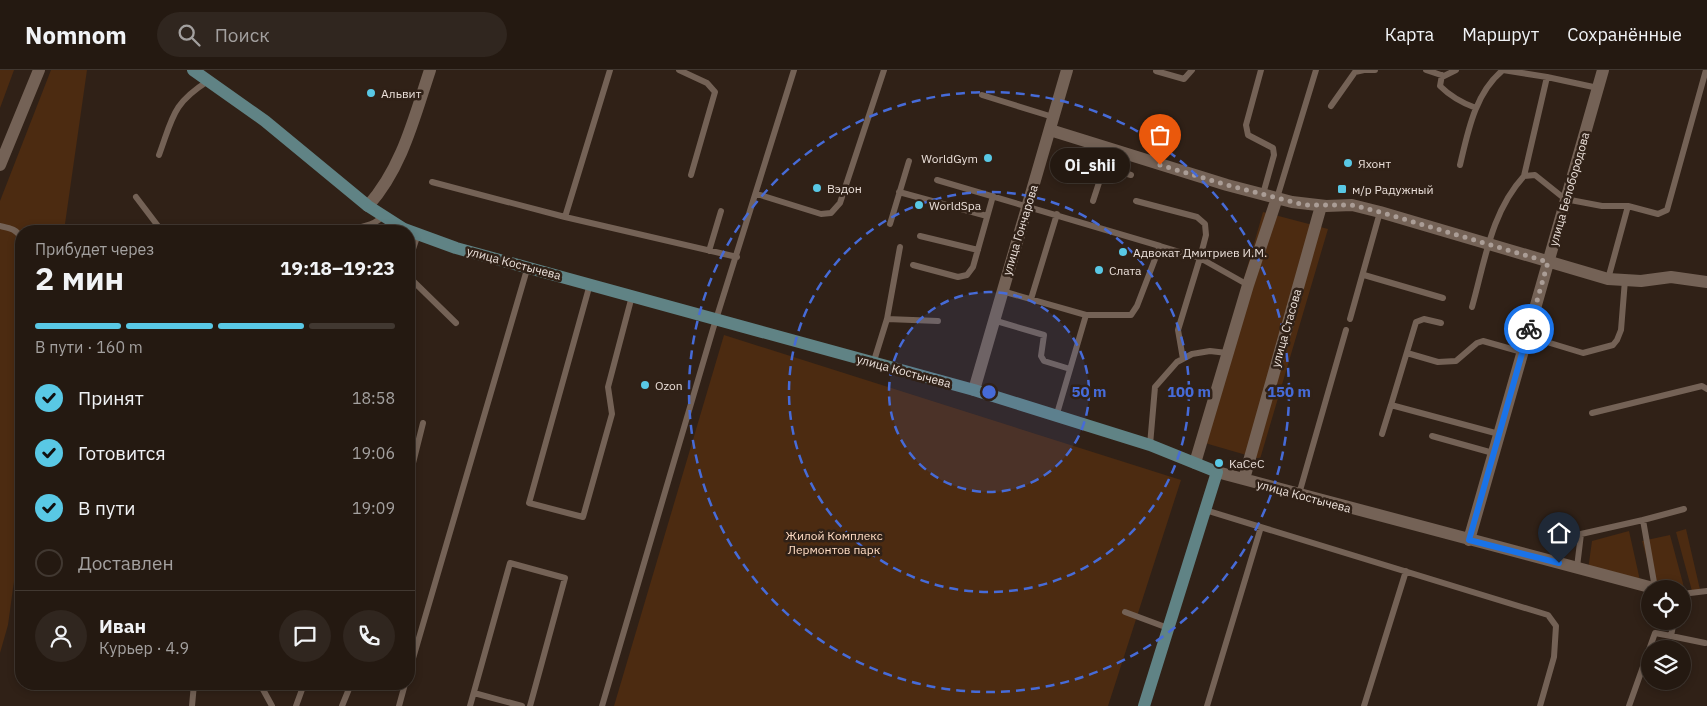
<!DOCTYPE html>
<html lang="ru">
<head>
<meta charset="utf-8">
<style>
  :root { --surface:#241911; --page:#30261f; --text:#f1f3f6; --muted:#a3a09f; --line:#413831; --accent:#59c8e5 }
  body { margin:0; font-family:"IBM Plex Sans",sans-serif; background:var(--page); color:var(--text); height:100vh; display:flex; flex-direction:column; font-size:19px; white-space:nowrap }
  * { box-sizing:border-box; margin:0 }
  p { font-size:16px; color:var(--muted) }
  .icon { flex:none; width:28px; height:28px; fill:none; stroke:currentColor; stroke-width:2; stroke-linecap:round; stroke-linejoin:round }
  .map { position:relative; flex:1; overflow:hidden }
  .sheet { position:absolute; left:15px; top:155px; width:400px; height:465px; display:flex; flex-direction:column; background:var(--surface); border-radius:20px; box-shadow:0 2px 8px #0003,0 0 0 1px var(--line) }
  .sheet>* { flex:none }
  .buttons { position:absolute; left:1641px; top:510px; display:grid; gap:10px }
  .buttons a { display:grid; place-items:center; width:50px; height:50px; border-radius:50%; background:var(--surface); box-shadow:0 2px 8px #0003,0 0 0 1px var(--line); font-size:25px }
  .pin { position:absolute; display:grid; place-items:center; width:42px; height:42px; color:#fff; margin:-51px -21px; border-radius:50% 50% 50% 0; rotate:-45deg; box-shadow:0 0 5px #0007 }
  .pin .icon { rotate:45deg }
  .courier { position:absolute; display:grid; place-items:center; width:50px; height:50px; margin:-25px; border:4px solid #1a73e8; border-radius:50%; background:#fff; color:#222; box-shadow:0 1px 6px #0007 }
  .bubble { position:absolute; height:35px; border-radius:18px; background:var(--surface); box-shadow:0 2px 8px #0003,0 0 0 1px var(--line); font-size:16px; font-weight:700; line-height:35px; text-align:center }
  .head em { font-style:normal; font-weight:700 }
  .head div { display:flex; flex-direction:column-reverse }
  .head { display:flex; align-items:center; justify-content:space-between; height:85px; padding:0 20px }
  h1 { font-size:32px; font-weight:700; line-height:38px }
  .bar { display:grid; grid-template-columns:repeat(4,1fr); gap:8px 5px; align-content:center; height:60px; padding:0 20px }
  .bar i { height:6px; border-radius:4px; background:var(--line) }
  .bar .active { background:var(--accent) }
  .bar p { grid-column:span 4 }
  .line { display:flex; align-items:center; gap:12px; padding:0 20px; border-top:1px solid var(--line) }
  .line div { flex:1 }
  .round { display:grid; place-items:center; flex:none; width:52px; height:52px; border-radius:26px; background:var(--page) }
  ol { padding:0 20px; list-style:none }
  li { display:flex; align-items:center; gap:15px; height:55px }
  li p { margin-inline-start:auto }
  li .icon { padding:5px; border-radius:50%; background:var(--accent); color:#111; stroke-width:4 }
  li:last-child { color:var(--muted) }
  li i { width:28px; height:28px; border:2px solid var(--line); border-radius:50% }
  header { display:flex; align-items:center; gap:30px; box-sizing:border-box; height:70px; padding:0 25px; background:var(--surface); border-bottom:1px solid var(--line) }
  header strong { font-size:24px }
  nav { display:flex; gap:28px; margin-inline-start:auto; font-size:18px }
  .search { width:350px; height:45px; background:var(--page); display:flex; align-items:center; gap:12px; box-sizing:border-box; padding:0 18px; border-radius:28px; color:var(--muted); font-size:19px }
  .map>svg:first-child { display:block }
  .green { fill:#4c2b11 }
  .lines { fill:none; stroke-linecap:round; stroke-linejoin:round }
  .lane { stroke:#746256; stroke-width:6 }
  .street { stroke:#746256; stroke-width:12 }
  .secondary { stroke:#608385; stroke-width:12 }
  .done { stroke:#aa9d96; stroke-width:5; stroke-dasharray:0 9 }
  .route { stroke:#1a73e8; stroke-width:6 }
  .ring { fill:none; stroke:#466bd8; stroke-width:2.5; stroke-dasharray:9 6 }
  .poi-dot { fill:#59c8e5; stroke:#302117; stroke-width:2 }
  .labels { text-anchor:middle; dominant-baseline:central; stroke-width:5; stroke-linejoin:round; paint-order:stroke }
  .poi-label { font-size:12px; fill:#ebe0da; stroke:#302117; text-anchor:start }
  .street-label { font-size:12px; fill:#ebe0da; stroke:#302117 }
  .park-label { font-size:12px; fill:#fedbc3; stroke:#302117 }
  .centre { fill:#466bd8; stroke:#302117; stroke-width:2.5 }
  .ring-label { font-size:15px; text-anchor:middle; font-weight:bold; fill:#466bd8; stroke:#302117; stroke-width:5; stroke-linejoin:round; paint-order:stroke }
</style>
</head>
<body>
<header>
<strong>Nomnom</strong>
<div class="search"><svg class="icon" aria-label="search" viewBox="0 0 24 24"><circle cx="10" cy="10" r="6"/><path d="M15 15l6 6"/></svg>Поиск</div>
<nav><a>Карта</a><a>Маршрут</a><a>Сохранённые</a></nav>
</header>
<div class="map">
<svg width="1707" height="636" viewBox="0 0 1707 636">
  <rect width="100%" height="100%" fill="#302117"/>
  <path class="green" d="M0,0H14L0,38Z
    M51,0H87L64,161H21V460L8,555L0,583V131Z
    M1263,142L1328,159L1260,389L1198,371Z
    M724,265L1181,410L1108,636H614Z
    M1686,459L1701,524L1692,521L1676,462Z
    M1629,461L1641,515L1588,500L1592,471Z
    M1670,465L1685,521L1682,519L1655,517L1642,471Z"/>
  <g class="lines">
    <path class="lane" d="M679,0L707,13L715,22L691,105
      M1261,0L1246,55L1248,65L1273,78L1274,85L1263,124
      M1366,0H1375
      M1426,0L1444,6L1456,0
      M1156,1L1184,9L1192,0
      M1442,5L1440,16C1451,27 1462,33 1476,38
      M982,25L1053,47
      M1331,36L1355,2L1364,0
      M159,85C173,47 172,34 208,11
      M1460,95C1468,61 1475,23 1503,0L1547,7
      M1104,97L1131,105
      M1524,106L1547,7L1598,18
      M937,110L1160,176L1137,236L1131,245H1086L1002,221
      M432,112L565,147L737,187
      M899,122L987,146
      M757,124L821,144L831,143L840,133L884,0
      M136,127L158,156L154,161
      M1277,128L1316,0
      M1093,131L1110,79
      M1136,131L1197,147L1205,154L1206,165L1200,188L1160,176
      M565,147L610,0
      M890,154L909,91
      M0,156C9,158 17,159 21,168
      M352,161C363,154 373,157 383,146
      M920,166L978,180
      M709,181L721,141
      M409,191L418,164
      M913,195L958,207L967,205L973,197L993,126
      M409,204L410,208L456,253
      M1364,205L1443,228
      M1608,209L1628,136L1658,144L1667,140L1706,0
      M590,214L529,433L583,447L612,344L608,317L632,226
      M1031,229L1057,144
      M1472,237C1485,191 1491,142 1524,106L1535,105L1565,129L1602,136H1628
      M887,249L900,177
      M1350,249L1380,142
      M993,250L1044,265L1041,286L1044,291L1070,299
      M409,251L412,255L409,270
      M1441,253L1424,249L1416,252L1391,335L1499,364
      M1527,266L1583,283L1613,275L1617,270L1621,260L1625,210
      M1407,283L1438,292L1456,291L1477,273L1483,271L1522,282
      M1183,289L1178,260L1200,188L1248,215
      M873,294L887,249L938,251
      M1592,343L1702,316L1707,319
      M1056,347L1086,245
      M1382,364L1391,335
      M1432,366L1493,383
      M1150,375L1155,317L1177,292L1192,284L1210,281L1227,283
      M409,409L423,353
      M1299,424L1346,260
      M1205,440L1548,545L1556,556L1554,587L1540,636
      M1577,497L1581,464L1643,450
      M1655,518L1643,450L1684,439
      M1682,524L1707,521
      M1125,542L1168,558
      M1674,551L1671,566L1705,573
      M409,602L528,196
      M260,614L272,636
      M474,623L522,636
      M192,636L194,614
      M296,636L304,614
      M342,636L351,614
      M399,636L405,614
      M470,636L510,493L565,508L530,636
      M602,636L713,259L794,0
      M1207,636L1261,457
      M1364,636L1406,501
      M1629,636L1655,563L1671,566"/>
    <path class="street" d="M1050,60L1227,115L1292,132L1326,136L1352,135L1380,142L1608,209L1641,211L1671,207L1707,212
      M0,95L39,0
      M368,136C402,98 414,48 430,0
      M974,320L1067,0
      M1195,393L1248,215L1277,128
      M1217,402L1657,519
      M1244,409L1321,136
      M1469,470L1603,0"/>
    <path class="secondary" d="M193,0L265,51L368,136L404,159L456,178L974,320L1150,375L1217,402L1144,636"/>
  </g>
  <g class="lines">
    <path class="done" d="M1160,95L1227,115L1304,135H1352L1380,142L1548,192L1529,259"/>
    <path class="route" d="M1529,259L1469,470L1559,493"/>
  </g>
  <circle cx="989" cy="322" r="100" fill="#466bd8" fill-opacity=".12"/>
  <g class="ring">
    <circle cx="989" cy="322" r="100"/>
    <circle cx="989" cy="322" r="200"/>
    <circle cx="989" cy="322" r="300"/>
  </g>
  <g class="poi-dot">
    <circle cx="371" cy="23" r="5"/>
    <circle cx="988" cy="88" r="5"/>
    <circle cx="1348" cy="93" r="5"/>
    <circle cx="817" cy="118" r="5"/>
    <rect x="1337" y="114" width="10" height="10" rx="2.5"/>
    <circle cx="919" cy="135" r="5"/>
    <circle cx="1123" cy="182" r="5"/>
    <circle cx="1099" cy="200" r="5"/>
    <circle cx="645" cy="315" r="5"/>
    <circle cx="1219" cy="393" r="5"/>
  </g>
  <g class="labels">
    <g class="poi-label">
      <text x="381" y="23">Альвит</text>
      <text x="978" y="88" text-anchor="end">WorldGym</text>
      <text x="1358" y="93">Яхонт</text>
      <text x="827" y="118">Вэдон</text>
      <text x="1352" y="119">м/р Радужный</text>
      <text x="929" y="135">WorldSpa</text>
      <text x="1133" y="182">Адвокат Дмитриев И.М.</text>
      <text x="1109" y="200">Слата</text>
      <text x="655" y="315">Ozon</text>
      <text x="1229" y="393">KaCeC</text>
    </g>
    <g class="street-label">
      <text transform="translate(1569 119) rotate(-74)">улица Белобородова</text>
      <text transform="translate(1020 160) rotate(-73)">улица Гончарова</text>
      <text transform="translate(514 193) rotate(15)">улица Костычева</text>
      <text transform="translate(1286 258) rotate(-74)">улица Стасова</text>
      <text transform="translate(904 301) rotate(15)">улица Костычева</text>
      <text transform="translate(1304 426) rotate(15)">улица Костычева</text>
    </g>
    <g class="park-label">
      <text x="834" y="465">Жилой Комплекс<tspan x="834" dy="14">Лермонтов парк</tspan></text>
    </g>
  </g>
  <circle cx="989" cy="322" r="8" class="centre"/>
  <g class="ring-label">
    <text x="1089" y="327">50 m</text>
    <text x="1189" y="327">100 m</text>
    <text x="1289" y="327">150 m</text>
  </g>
</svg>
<div class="buttons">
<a><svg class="icon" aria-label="locate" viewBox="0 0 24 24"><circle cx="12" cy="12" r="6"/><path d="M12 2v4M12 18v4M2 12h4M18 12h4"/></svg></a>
<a><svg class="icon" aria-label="layers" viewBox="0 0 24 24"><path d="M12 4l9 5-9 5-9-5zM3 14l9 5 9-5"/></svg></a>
</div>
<div class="pin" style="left:1160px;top:95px;background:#ea580c"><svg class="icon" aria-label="bag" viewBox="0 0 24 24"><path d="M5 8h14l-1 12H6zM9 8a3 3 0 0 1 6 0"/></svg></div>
<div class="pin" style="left:1559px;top:493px;background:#1f2937"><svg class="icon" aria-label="home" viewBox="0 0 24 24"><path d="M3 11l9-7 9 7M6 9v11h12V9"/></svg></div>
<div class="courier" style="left:1529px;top:259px"><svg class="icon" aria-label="bike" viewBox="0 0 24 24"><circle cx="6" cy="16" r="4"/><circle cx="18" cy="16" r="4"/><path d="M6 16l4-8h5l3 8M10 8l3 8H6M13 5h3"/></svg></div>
<div class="bubble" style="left:1050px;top:78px;width:80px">Oi_shii</div>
<section class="sheet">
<div class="head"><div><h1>2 мин</h1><p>Прибудет через</p></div><em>19:18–19:23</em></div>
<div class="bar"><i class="active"></i><i class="active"></i><i class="active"></i><i></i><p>В пути · 160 m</p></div>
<ol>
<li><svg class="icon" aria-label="check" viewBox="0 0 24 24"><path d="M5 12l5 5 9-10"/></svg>Принят<p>18:58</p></li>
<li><svg class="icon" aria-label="check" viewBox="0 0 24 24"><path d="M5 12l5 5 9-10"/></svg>Готовится<p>19:06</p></li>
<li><svg class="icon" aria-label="check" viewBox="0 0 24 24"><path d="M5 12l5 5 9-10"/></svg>В пути<p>19:09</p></li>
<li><i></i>Доставлен</li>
</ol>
<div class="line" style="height:90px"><a class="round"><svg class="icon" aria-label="person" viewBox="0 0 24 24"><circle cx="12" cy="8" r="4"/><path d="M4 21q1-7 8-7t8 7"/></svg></a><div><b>Иван</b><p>Курьер · 4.9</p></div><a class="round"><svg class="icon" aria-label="chat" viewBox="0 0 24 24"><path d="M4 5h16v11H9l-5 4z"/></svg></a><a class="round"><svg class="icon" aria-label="phone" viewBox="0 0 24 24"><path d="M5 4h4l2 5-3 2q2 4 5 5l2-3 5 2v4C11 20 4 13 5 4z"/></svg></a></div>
</section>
</div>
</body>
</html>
